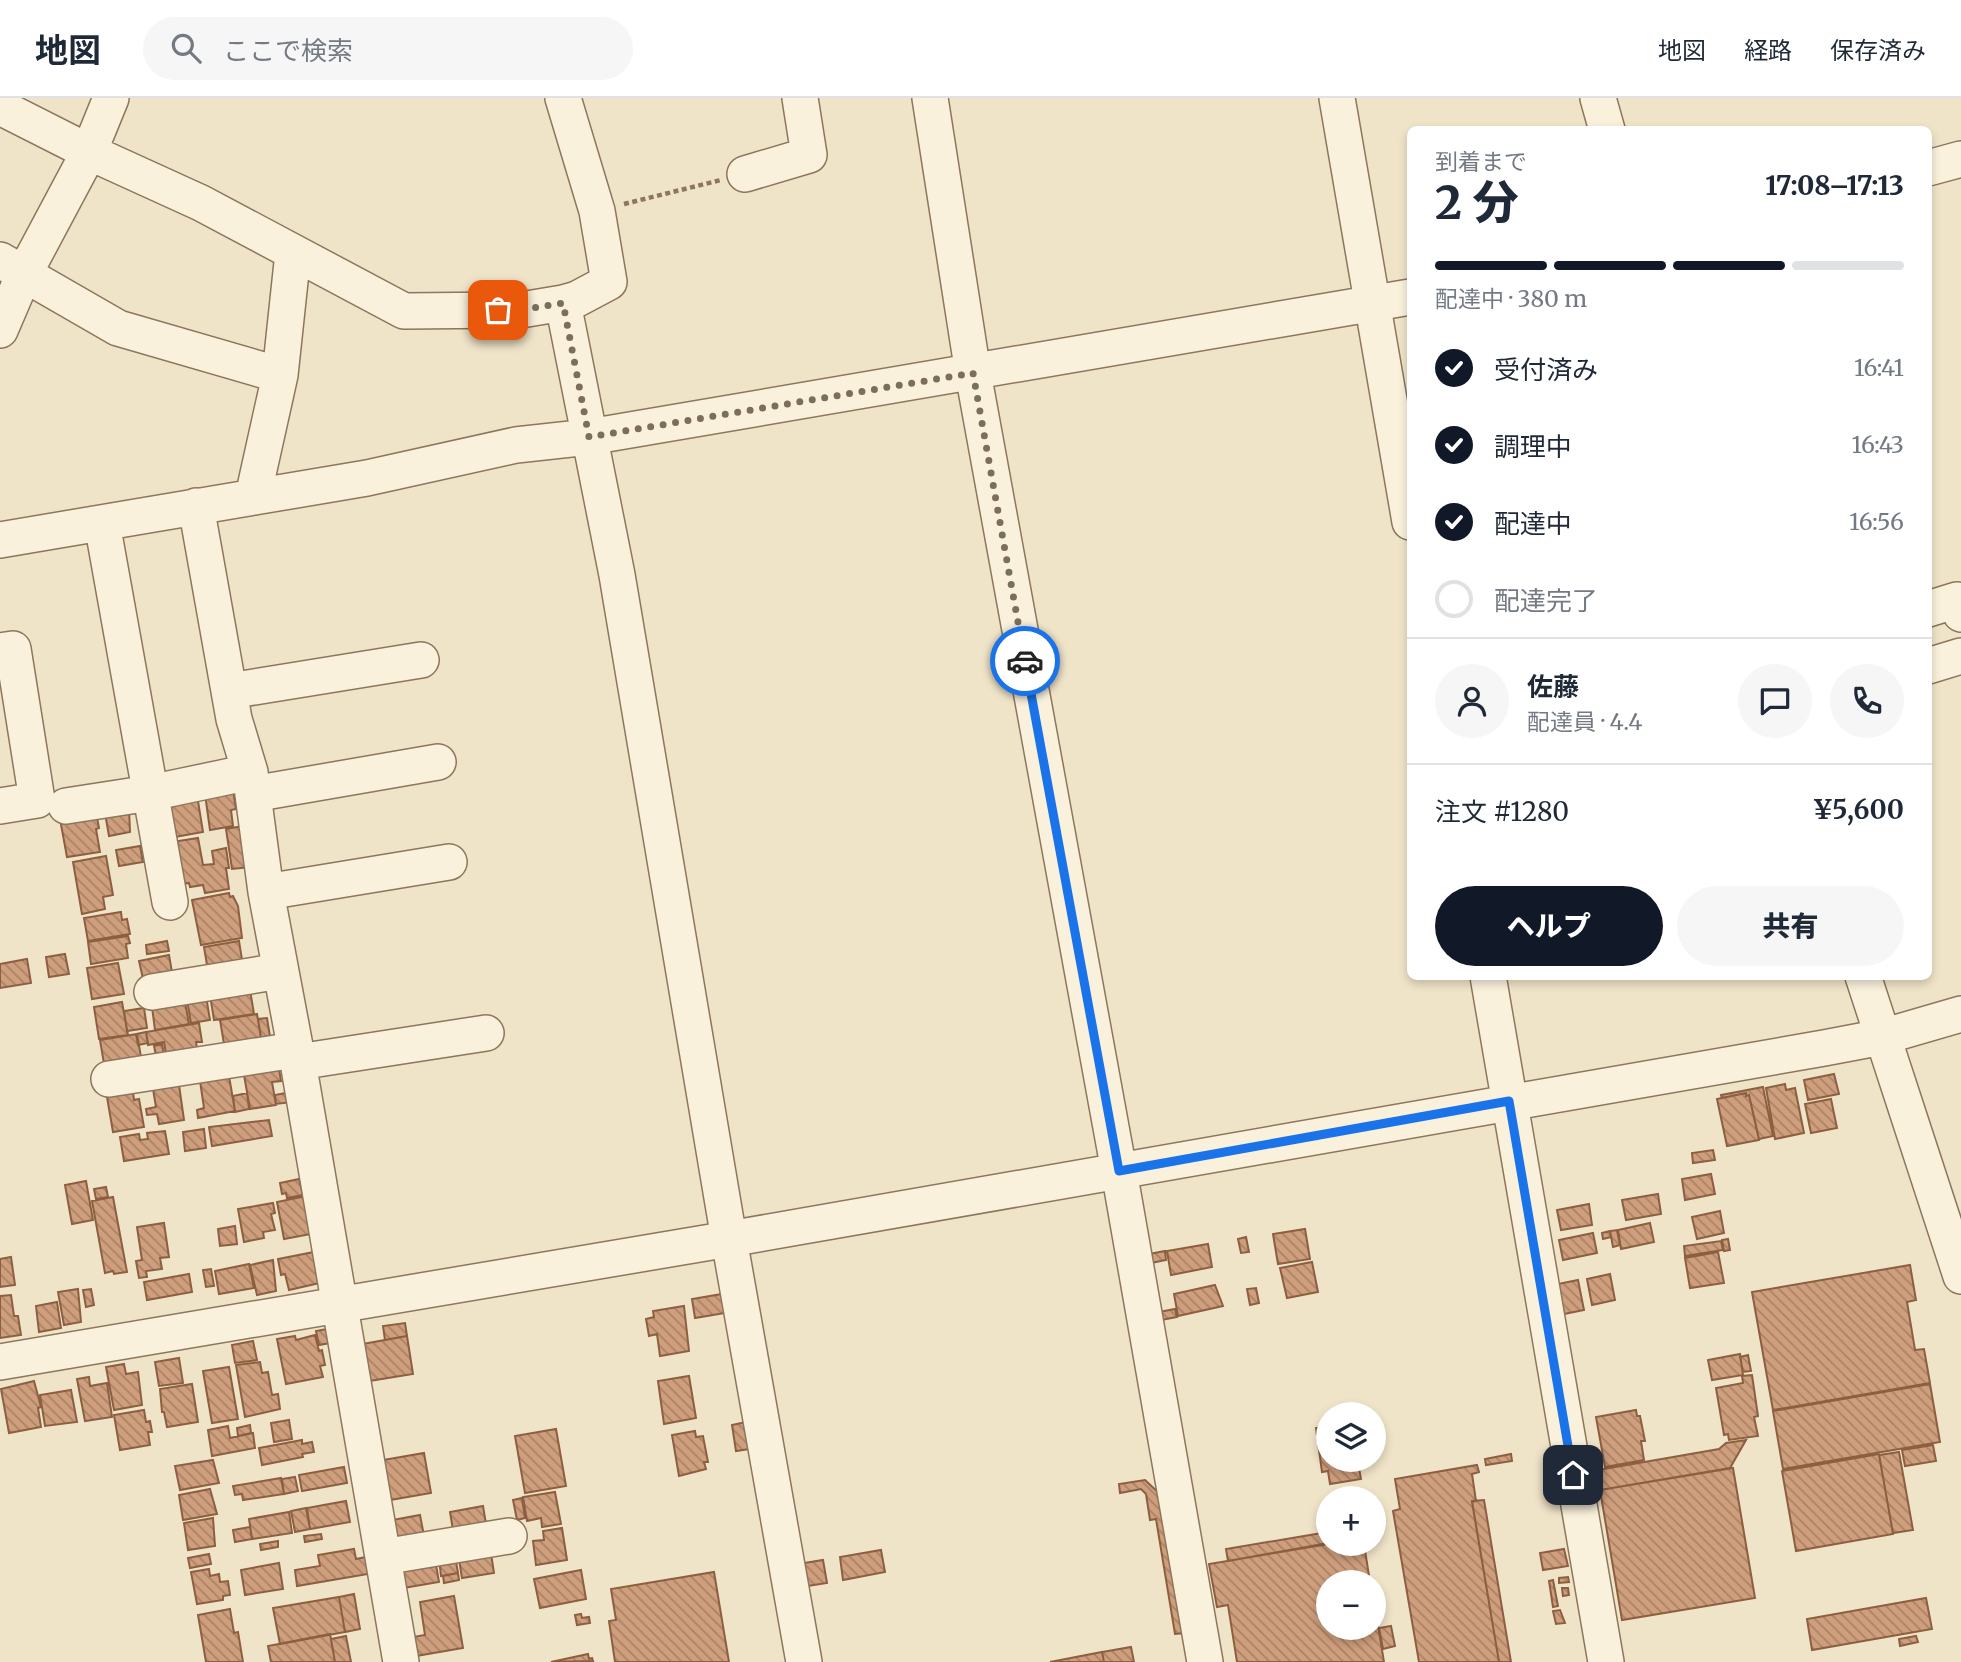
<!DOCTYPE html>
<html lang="ja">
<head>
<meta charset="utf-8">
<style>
  :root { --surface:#fff; --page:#f6f6f7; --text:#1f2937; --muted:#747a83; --line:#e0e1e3; --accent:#111827 }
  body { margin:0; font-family:Merriweather,"Noto Sans JP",serif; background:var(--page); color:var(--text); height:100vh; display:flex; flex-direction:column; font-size:26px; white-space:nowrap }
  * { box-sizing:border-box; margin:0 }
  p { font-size:23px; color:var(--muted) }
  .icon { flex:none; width:38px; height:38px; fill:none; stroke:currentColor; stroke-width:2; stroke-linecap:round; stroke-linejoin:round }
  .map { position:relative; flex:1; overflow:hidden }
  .details { position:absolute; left:1407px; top:28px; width:525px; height:854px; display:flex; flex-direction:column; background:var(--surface); border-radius:10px; box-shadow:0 4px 10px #0003 }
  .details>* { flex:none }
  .buttons { position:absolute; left:1316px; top:1304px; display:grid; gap:14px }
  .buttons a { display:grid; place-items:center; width:70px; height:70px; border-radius:50%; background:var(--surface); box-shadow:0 4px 10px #0003; font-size:35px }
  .pin { position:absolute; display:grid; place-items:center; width:60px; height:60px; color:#fff; margin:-30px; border-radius:14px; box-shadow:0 4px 10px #0006 }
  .courier { position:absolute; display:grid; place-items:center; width:70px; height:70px; margin:-35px; border:5px solid #1a73e8; border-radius:50%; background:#fff; color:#222; box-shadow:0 2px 9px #0007 }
  .overview em { font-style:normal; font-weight:800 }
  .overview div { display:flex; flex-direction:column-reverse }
  .overview { display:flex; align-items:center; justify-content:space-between; height:119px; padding:0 28px }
  h1 { font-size:46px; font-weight:800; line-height:52px }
  .bar { display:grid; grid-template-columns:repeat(4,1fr); gap:10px 7px; align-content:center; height:84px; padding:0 28px }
  .bar i { height:9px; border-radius:5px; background:var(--line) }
  .bar .current { background:var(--accent) }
  .bar p { grid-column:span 4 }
  .line { display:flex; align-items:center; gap:18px; padding:0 28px; border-top:2px solid var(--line) }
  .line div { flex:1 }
  .round { display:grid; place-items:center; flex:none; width:74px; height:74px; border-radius:37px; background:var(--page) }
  ol { padding:0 28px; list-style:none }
  li { display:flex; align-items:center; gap:21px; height:77px }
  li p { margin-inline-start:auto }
  li .icon { padding:7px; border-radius:50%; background:var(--accent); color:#fff; stroke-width:4 }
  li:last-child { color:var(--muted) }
  li i { width:38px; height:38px; border:4px solid var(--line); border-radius:50% }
  .primary-button { display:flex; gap:14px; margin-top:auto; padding:14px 28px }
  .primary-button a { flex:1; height:80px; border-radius:42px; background:var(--accent); color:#fff; font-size:28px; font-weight:800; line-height:80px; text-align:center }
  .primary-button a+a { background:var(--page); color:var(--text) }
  header { display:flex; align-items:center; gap:42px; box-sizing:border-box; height:98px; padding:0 35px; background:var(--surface); border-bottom:2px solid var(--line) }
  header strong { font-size:33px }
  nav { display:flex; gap:38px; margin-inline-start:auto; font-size:24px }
  .search { width:490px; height:63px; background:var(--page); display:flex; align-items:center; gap:18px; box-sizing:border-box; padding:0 24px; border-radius:38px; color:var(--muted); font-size:26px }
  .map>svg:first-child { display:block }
  .building { fill:url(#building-back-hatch); stroke:#8d5f41; stroke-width:2 }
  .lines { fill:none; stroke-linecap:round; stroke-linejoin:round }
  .minor-casing { stroke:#8d765c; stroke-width:38 }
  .path { stroke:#8d765c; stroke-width:4.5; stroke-dasharray:5 3.5; stroke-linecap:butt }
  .minor { stroke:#faf1dc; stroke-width:35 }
  .done { stroke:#7c6e5b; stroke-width:7; stroke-dasharray:0 12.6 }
  .route { stroke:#1a73e8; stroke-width:9 }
</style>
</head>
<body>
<header>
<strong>地図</strong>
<div class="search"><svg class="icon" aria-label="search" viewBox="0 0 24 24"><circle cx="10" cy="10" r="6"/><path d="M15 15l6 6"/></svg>ここで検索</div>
<nav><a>地図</a><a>経路</a><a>保存済み</a></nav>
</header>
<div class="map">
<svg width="1961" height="1564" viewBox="0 0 1961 1564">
  <defs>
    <pattern id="building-back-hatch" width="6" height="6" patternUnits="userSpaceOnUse" patternTransform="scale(1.75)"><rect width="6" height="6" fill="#cf9f7d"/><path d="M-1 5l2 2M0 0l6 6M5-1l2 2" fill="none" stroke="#a98266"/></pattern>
  </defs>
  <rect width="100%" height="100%" fill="#f0e4c8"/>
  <path class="building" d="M233,692L236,711L231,712L233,728L210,732L205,696Z
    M197,697L203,734L169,740L164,710L175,708L173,701Z
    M129,711L130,734L109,738L105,715Z
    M96,714L99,730L96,731L100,754L67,759L60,721Z
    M243,728L250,769L232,771L226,731Z
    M198,740L203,767L214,766L212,753L226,750L229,770H226L229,791L205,795L203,787L190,789L189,785L178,787L172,744Z
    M140,748L143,764L119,768L116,752Z
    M106,758L113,797L103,799L105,811L82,816L73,764Z
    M229,795L230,799L233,798L238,808L242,840L201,847L192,802Z
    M121,814L122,822L127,821L130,836L88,843L84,820Z
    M128,838L130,845L126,846L128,860L91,866L88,844Z
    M167,843L169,853L147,856L146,847Z
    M239,843L243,868L208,873L204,849Z
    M65,856L69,876L49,879L46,859Z
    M169,857L173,880L144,885L139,863Z
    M27,861L31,885L0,890V866Z
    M118,865L124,896L92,901L87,870Z
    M250,892L254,916L214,922L210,897Z
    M206,898L210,922L191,925L187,902Z
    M122,904L128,937L99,941L94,909Z
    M185,904L189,926L155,932L152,909Z
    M144,910L147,930L127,933L124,913Z
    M257,916L262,946L225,952L220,922Z
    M267,920L271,945L262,946L258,921Z
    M199,925L202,944H196L198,956L167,961L164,944L148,947L146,934Z
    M146,934L148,945L138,947L136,936Z
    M137,936L141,959L105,972L100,942Z
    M162,946L165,962L157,963L154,948Z
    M279,971L281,983L272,984L276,1007L250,1011L244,977Z
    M1834,976L1839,996L1808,1002L1804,982Z
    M229,978L235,1013L198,1020L197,1012L204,1010L200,983Z
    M1785,986L1786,992L1795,990L1804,1035L1775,1041L1766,990Z
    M179,987L184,1022L159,1026L157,1016L147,1017L146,1011L156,1009L153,991Z
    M1763,989L1773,1038L1759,1041L1749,997L1746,998V995L1722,1000L1721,997Z
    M133,994L134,1002L139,1001L144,1029L113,1034L107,999Z
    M291,994L293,1004L276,1006L275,997Z
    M247,995L249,1011L235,1014L233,998Z
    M1746,995V998L1749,997L1759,1042L1727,1048L1717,1001Z
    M1831,1001L1837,1030L1811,1035L1805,1006Z
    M269,1022L272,1038L212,1048L209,1029Z
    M204,1031L206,1050L185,1053L183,1034Z
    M165,1033L169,1056L124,1063L120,1039L139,1036L140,1042L148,1041L147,1035Z
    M1713,1052L1715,1062L1693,1065L1692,1055Z
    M1711,1076L1715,1096L1685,1102L1682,1081Z
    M299,1081L303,1097L287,1100L286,1095L282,1096L280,1085Z
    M86,1083L93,1122L72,1126L65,1087Z
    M106,1089L108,1099L96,1101L94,1091Z
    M1658,1096L1661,1116L1626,1122L1622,1102Z
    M311,1097V1136L284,1141L277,1104Z
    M113,1099L127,1174L114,1176L113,1173L105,1175L92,1103Z
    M273,1105L275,1115L271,1116L275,1132L263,1134L264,1140L244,1144L238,1111Z
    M1589,1106L1592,1127L1561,1132L1557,1112Z
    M1720,1113L1724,1135L1697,1141L1692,1119Z
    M164,1125L169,1159L160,1160L162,1171L146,1173L147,1179L139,1180L136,1163L142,1162L137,1129Z
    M1650,1125L1654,1144L1621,1151L1618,1132Z
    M235,1128L237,1146L220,1148L218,1131Z
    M1305,1131L1310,1161L1278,1166L1273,1136Z
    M1617,1132L1620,1147L1613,1149L1610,1133Z
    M1610,1133L1611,1139L1603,1141L1602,1135Z
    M1593,1135L1597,1155L1563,1162L1559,1142Z
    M1246,1139L1249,1154L1241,1155L1238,1141Z
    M1728,1141L1730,1152L1724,1153L1722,1142Z
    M1721,1143L1723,1152L1685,1158L1684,1148Z
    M1208,1146L1212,1169L1171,1177L1167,1153Z
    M1165,1153L1166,1162L1151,1165L1149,1156Z
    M314,1154L324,1184L289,1192L285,1176L281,1177L278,1161Z
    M1718,1154L1724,1185L1690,1190L1685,1160Z
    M11,1159L15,1187L0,1189V1161Z
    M273,1162L276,1193L257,1197L250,1167Z
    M1312,1164L1318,1194L1287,1200L1280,1170Z
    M249,1166L254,1190L219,1196L215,1173Z
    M1910,1167L1916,1202L1907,1204L1915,1252L1924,1251L1930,1285L1773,1312L1752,1194Z
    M211,1171L214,1188L206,1189L203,1172Z
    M189,1176L192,1194L147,1202L144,1184Z
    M1610,1176L1615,1202L1592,1207L1587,1181Z
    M1578,1182L1584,1212L1564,1216L1558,1186Z
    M1215,1187L1223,1208L1178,1218L1174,1196Z
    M1256,1190L1259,1205L1250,1207L1247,1191Z
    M78,1191L81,1224L64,1227L58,1194Z
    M91,1191L94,1207L86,1209L83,1192Z
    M722,1196L725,1215L695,1220L692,1201Z
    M11,1197L14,1218H18L21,1237L0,1240V1198Z
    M57,1204L61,1230L39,1234L36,1208Z
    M684,1208L689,1253L660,1258L657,1236L649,1238L646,1221L654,1219L653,1213Z
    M1175,1211L1177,1219L1161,1222L1159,1214Z
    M405,1225L407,1238L385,1242L383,1228Z
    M333,1230L336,1244L319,1247L316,1233Z
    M315,1237L319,1253L322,1252L325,1267L320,1268L323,1279L286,1286L277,1241L295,1238L296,1242Z
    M407,1238L413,1276L363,1284L357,1247Z
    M253,1243L257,1262L235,1265L232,1247Z
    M1740,1256L1743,1277L1712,1282L1708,1262Z
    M1748,1257L1751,1273L1743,1274L1740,1259Z
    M179,1260L183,1285L159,1288L155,1264Z
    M260,1264L262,1275L268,1274L272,1297L278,1296L280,1311L245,1319L236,1267Z
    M124,1266L126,1276L138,1274L142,1307L114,1312L106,1269Z
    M229,1269L238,1321L212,1325L203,1273Z
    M1752,1277L1758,1318L1754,1319L1758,1338L1729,1342L1728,1336L1724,1337L1716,1290L1743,1285L1742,1278Z
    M689,1278L696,1320L664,1326L658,1283Z
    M89,1279L90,1288L107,1285L112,1319L85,1323L77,1281Z
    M34,1283L41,1309L38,1310L41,1329L9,1335L1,1291Z
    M192,1286L198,1324L167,1329L164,1314H162L160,1291Z
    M1930,1286L1940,1344L1783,1371L1773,1313Z
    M71,1292L77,1324L45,1328L40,1297Z
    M144,1312L146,1324L150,1323L152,1334H148L150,1347L120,1352L114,1317Z
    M1636,1312L1637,1318H1640L1645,1343H1641L1644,1362L1605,1369L1596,1319Z
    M289,1322L292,1341L274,1344L271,1325Z
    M746,1324L750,1351L736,1353L732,1327Z
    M250,1327L251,1335L238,1338L237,1330Z
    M228,1328L230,1340L253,1335L255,1350L212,1358L208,1332Z
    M1328,1328V1362H1346L1347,1367L1358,1365L1361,1381L1330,1386L1328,1373L1322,1374L1316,1330Z
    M556,1331L566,1388L525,1395L515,1338Z
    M695,1333L696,1339L703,1338L708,1364H704L706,1371L679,1378L672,1337Z
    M302,1342V1346L312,1344L314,1354L302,1356L303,1359L262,1367L259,1350Z
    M1746,1342L1730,1370L1600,1392L1598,1372L1719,1351L1726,1345Z
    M1933,1347L1936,1363L1905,1368L1902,1352Z
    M1899,1354L1913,1432L1893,1435L1879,1357Z
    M424,1355L431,1395L390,1402L383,1362Z
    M1511,1356L1512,1363L1486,1367L1485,1361Z
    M1879,1356L1893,1436L1796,1453L1782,1373Z
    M213,1362L219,1385L180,1392L175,1368Z
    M1477,1367L1479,1374L1472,1376L1476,1403L1472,1404L1499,1564H1419L1393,1413L1400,1411L1395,1381Z
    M344,1369L347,1385L302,1393L299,1377Z
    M1733,1370L1755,1500L1622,1522L1600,1392Z
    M295,1379L298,1393L284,1396L282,1381Z
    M281,1380L284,1396L243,1402L242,1396L235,1397L233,1388Z
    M1145,1382L1161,1397L1185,1535L1175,1536L1156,1421L1150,1422L1146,1396L1141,1391L1120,1395L1119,1386Z
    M210,1391L217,1416L183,1422L179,1397Z
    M555,1394L561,1426L542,1429L541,1420L527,1423L523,1399Z
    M522,1400L525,1420L517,1422L513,1402Z
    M1484,1402L1511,1564H1499L1472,1403Z
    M346,1403L350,1424L310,1431L307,1410Z
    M483,1408L487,1432L454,1438L450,1414Z
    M306,1410L310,1431L295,1434L291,1413Z
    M289,1414L292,1435L252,1441L249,1421Z
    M420,1417L425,1443H391L387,1423Z
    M213,1420L215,1448L188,1452L184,1425Z
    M250,1429L252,1441L235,1444L233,1432Z
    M562,1430L567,1462L536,1467L533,1443L544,1442L543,1433Z
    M1328,1434V1445L1228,1463L1226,1451Z
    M321,1436L322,1441L305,1444L304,1438Z
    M278,1443V1449L261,1452L260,1446Z
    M1329,1446H1364L1370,1484H1328V1530H1374V1503L1384,1564H1237L1228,1507L1217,1509L1209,1466Z
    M490,1449L494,1475L462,1480L458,1455Z
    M354,1451L356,1461L366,1459L368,1476L297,1488L295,1472L320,1468L318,1457Z
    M1564,1451L1568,1468L1543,1472L1540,1455Z
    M881,1452L885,1474L843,1482L840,1459Z
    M209,1456L211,1466L190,1470L188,1460Z
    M455,1458L458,1475L441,1478L439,1460Z
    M435,1461L439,1484L403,1490L399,1468Z
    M823,1462L827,1485L807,1488L804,1465Z
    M279,1465L283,1491L245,1497L241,1472Z
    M209,1471L210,1478L219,1476L220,1484L228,1483L230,1497L223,1498V1502L197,1506L191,1474Z
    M581,1472L586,1501L540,1510L534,1481Z
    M714,1474L729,1564H615L609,1523L616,1522L611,1491Z
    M458,1475L459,1482L444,1485L443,1478Z
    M1568,1479L1569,1484L1559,1485V1480Z
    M1553,1482L1558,1508L1553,1509L1549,1483Z
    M1562,1490H1568L1569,1497L1563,1498Z
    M354,1496L360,1531L345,1534L339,1499Z
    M454,1498L463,1550L416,1558L413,1539L425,1537L420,1504Z
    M339,1499L345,1534L280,1546L273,1510Z
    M1926,1500L1932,1531L1812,1552L1807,1521Z
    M230,1511L234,1535L238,1534L243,1564H206L198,1517Z
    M1560,1512L1565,1525L1556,1526L1553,1513Z
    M581,1516L582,1520L589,1519L590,1525L577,1527L575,1517Z
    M1391,1528L1395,1548L1383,1551L1379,1530Z
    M330,1536L335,1564H271L268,1548Z
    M346,1538L351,1564H335L331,1541Z
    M1916,1538L1918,1544L1900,1548L1899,1541Z
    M1131,1549L1134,1564H1104L1102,1554Z
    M1102,1554L1104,1564H1050Z
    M588,1556L589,1561L592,1560L593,1563L551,1564Z"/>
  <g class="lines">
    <g class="minor-casing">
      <path id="minor" d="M930,0L973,275L1119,1073L1205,1564
        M1337,0L1410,424
        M1598,0L1607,32
        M0,9L89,54L201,105L404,213L521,212L563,205L617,477L729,1141L804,1564
        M1928,70L1961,61
        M745,76L809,57L800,0
        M0,162L118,230L280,277
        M563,205L577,201L609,184L597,113L563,0
        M0,232L24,176L89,54L111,0
        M255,399L256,385L280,277L293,155
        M196,408L234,621L250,674L266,794L298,964L401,1564
        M102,425L170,804
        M0,442L367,380L516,347L589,339L1410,199
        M1928,511L1957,502L1961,516
        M0,553L13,551L37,702L0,708
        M1928,568L1961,558
        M229,593L421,562
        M253,696L438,664
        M66,708L150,695L250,674
        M266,794L449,764
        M1488,878L1606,1564
        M1863,878L1961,1178
        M152,894L280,873
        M298,964L486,935
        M109,981L295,952
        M0,1264L729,1141L1824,950L1882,939L1961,916
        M383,1459L509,1438"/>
    </g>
    <path class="path" d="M624,106L721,82"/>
    <use href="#minor" class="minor"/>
  </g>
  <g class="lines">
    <path class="done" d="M498,212H521L563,205L589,339L973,275L1025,563"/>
    <path class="route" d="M1025,563L1119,1073L1509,1003L1573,1377"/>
  </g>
</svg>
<div class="buttons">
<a><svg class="icon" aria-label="layers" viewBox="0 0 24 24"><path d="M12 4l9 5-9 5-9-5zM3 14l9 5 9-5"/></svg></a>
<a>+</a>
<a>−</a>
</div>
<div class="pin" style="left:498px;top:212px;background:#ea580c"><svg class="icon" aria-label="bag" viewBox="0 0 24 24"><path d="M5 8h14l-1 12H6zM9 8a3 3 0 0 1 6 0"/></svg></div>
<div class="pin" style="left:1573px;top:1377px;background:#1f2937"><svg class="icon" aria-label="home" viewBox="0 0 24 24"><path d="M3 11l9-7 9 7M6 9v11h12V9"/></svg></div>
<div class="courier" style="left:1025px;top:563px"><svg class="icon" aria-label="car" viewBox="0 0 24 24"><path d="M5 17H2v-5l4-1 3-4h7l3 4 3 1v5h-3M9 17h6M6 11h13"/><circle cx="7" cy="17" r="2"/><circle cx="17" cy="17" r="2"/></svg></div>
<section class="details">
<div class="overview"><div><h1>2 分</h1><p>到着まで</p></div><em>17:08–17:13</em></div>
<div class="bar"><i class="current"></i><i class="current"></i><i class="current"></i><i></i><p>配達中 · 380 m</p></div>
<ol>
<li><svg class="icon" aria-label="check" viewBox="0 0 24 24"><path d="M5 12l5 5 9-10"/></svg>受付済み<p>16:41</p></li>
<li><svg class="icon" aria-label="check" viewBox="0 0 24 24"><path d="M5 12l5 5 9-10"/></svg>調理中<p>16:43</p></li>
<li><svg class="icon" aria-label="check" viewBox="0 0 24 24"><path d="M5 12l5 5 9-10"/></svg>配達中<p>16:56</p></li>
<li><i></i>配達完了</li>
</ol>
<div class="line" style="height:126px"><a class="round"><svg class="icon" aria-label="person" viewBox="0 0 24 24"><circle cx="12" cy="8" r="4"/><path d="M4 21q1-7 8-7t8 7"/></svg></a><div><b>佐藤</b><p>配達員 · 4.4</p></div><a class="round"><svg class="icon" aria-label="chat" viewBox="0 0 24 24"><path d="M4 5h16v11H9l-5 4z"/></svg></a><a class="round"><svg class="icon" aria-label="phone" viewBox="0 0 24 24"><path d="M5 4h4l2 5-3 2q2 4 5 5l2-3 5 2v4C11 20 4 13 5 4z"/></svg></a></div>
<div class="line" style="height:91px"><div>注文 #1280</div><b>¥5,600</b></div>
<div class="primary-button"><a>ヘルプ</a><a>共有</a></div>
</section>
</div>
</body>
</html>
